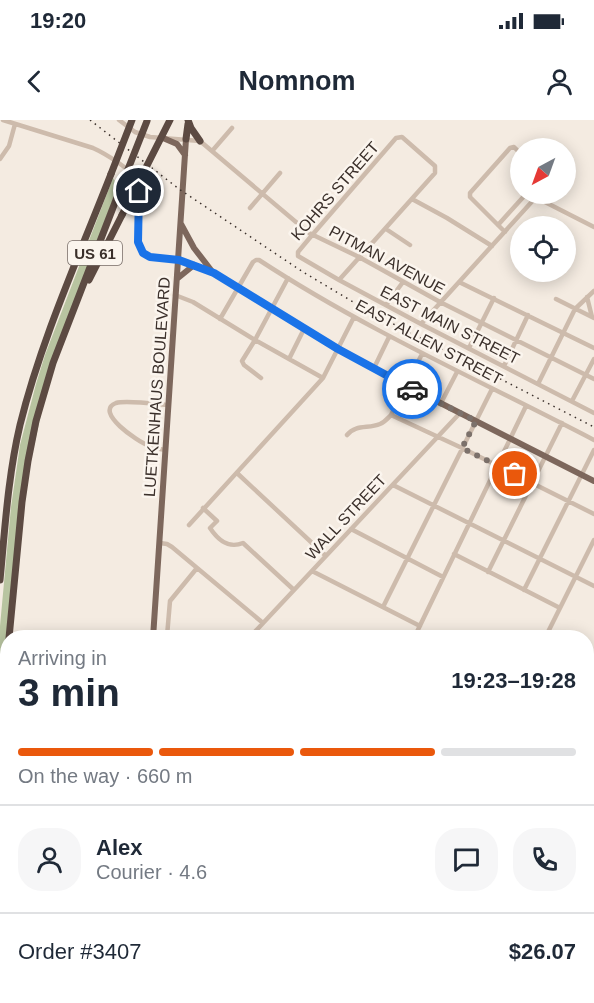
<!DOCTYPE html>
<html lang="en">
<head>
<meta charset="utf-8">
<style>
  :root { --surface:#fff; --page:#f6f6f7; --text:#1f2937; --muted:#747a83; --line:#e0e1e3; --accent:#ea580c }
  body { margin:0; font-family:Helvetica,sans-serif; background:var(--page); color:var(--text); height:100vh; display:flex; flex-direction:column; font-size:22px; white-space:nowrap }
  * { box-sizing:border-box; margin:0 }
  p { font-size:20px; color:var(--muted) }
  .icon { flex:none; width:33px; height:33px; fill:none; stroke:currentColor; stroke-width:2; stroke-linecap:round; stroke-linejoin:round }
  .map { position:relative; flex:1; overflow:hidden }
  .drawer { position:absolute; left:0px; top:510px; width:594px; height:374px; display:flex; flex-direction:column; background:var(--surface); border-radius:24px 24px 0 0; box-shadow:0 3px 15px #0003 }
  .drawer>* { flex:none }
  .needle { width:39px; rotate:221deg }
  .controls { position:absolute; left:510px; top:18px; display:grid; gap:12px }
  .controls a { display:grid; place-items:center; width:66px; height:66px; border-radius:50%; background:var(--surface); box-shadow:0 3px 15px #0003; font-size:30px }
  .pin { position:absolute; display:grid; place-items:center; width:51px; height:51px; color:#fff; margin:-26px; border:3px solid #fff; border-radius:50%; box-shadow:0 2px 6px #0007 }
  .courier { position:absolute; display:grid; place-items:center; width:60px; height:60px; margin:-30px; border:4px solid #1a73e8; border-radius:50%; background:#fff; color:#222; box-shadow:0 2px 8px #0007 }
  .summary em { font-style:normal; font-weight:700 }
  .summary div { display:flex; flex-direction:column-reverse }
  .summary { display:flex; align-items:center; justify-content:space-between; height:102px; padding:0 18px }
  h1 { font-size:39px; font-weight:700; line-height:45px }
  .bar { display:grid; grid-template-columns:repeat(4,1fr); gap:9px 6px; align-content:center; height:72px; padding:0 18px }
  .bar i { height:8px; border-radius:4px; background:var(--line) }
  .bar .selected { background:var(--accent) }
  .bar p { grid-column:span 4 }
  .line { display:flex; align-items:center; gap:15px; padding:0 18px; border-top:2px solid var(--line) }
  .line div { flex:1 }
  .round { display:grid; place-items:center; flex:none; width:63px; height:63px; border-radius:24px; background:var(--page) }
  .status { display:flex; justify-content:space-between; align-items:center; height:42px; padding:0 30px; background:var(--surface); direction:ltr }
  .status svg { height:16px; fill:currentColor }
  header { display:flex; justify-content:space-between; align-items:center; height:78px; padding:0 18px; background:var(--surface); font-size:27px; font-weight:700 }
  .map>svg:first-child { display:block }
  .green { fill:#b8c4a0 }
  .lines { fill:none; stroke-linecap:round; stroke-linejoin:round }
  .minor { stroke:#cdbbac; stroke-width:4.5 }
  .major { stroke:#7d675c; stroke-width:6 }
  .highway { stroke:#5c4a42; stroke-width:7 }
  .rail { stroke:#3b302b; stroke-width:1.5; stroke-dasharray:1.5 4.5; stroke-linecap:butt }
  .highway-bridge { stroke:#5c4a42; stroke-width:7 }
  .done { stroke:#7c716b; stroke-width:6; stroke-dasharray:0 10.8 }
  .route { stroke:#1a73e8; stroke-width:8 }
  .labels { text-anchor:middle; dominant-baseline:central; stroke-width:5; stroke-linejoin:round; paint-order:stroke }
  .shield { fill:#fbf5ee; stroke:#756b66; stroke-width:1.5 }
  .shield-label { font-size:15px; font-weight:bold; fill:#3b302b }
  .street-label { font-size:16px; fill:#3b302b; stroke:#fbf5ee }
</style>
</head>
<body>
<div class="status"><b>19:20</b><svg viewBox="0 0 49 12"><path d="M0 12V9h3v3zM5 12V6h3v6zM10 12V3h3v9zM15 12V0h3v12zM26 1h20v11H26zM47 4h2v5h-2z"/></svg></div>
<header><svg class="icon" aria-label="back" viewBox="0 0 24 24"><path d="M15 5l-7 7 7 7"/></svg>Nomnom<svg class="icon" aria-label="person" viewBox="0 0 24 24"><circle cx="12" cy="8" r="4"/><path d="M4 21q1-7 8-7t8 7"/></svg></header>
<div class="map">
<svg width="594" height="883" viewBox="0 0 594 883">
  <rect width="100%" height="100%" fill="#f4ebe1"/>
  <path class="green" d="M113,58L118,66L55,232L18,397L0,595V506L11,387L20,325L36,264L45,235Z"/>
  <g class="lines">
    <path class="minor" d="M3,0L93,28C104,33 133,50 137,61C143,75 137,106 138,122C143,141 162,139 179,140
      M119,0L135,12L150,17L200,21L309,113L359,137L440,182L594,259
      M213,30L232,8
      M0,39L9,26L15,4
      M534,74L543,81L594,107
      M412,79L447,98L492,126
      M250,88L280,53
      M498,105L526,74
      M386,109L410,125
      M505,112L470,77V73L510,28L514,27L520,33
      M339,160L435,53V46L402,17L396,18L313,114L298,132V136L339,160L421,204L594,293
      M459,162L594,228
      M175,175L193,182L255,220L323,258
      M587,177L592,197
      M556,179L594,198
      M386,185L403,162
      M220,199L253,142L256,140H259C366,210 481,261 594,320
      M421,204L537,76
      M469,228L494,178
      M289,239L304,209
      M504,246L528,195
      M374,248L389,217
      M261,258L244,245L242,241L255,220L288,158
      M538,264L575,189L594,171
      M572,281L594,239
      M441,283L457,252
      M391,295L462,328L594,394
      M347,315C356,304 368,309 380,304C385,302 387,299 391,295L422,234
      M165,330C159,329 153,328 147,325C139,322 93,292 116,283C126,280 156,284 168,285
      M237,353L326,436
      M393,365L594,466
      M203,388L217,401L210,408C218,420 228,429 243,423L294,470
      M189,405L323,258L354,197
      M351,409L443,457
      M160,423L167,424L172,427L263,503
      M454,434L560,488
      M312,451L420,506
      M488,452L562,303
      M524,470L594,330
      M383,487L492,269
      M154,515L167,516L170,481L197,448
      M249,518L460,293
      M414,518L526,286
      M545,518L594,420
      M586,567L594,549
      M586,610L594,617
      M586,789L594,780
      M76,876L86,880L124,883
      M448,876L456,883
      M534,876L542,883
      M215,883L219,876
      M508,883L514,876
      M588,883L594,879"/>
    <path class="major" d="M163,18L177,24L185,35
      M181,104L194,128L211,150
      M179,140L214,153L338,229L405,265L594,361
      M178,158L194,145
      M153,518L186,19
      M0,736L8,734
      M146,883L154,876
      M163,883V876"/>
    <path class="highway" d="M188,0L191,8L200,21
      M186,19L188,4
      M89,160L122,95
      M0,460C5,408 8,356 20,305C41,220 79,136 111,54
      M9,518L22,382L28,341L36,301L53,243L121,67
      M0,624L8,538
      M0,809L8,794"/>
    <path class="rail" d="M90,0L179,69L303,152L370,192L594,307"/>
    <path class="highway-bridge" d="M111,54L132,0
      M121,67L147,1
      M122,95L170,0"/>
  </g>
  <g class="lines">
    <path class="done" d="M412,269L476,301L462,328L515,354"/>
    <path class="route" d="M139,71L138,122L143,133L150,137L179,140L214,153L338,229L412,269"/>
  </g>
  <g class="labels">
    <rect class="shield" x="68" y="121" width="54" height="24" rx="4.5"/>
    <g class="shield-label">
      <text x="95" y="133">US 61</text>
    </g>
    <g class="street-label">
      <text transform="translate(335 71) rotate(-49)">KOHRS STREET</text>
      <text transform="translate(387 140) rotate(28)">PITMAN AVENUE</text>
      <text transform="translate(450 205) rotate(27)">EAST MAIN STREET</text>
      <text transform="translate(429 222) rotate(28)">EAST ALLEN STREET</text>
      <text transform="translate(157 267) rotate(-86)">LUETKENHAUS BOULEVARD</text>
      <text transform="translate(346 397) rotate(-47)">WALL STREET</text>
    </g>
  </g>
</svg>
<div class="controls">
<a><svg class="needle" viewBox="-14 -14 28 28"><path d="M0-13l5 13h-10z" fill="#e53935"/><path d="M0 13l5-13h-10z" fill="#747a83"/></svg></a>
<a><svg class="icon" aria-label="locate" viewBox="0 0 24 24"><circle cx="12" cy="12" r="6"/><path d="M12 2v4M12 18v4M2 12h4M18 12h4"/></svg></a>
</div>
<div class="pin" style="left:515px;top:354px;background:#ea580c"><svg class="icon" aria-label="bag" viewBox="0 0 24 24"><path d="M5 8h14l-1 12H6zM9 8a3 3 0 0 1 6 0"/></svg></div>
<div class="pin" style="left:139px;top:71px;background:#1f2937"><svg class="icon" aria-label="home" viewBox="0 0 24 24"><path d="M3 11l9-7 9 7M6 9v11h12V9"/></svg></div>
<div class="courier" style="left:412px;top:269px"><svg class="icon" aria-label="car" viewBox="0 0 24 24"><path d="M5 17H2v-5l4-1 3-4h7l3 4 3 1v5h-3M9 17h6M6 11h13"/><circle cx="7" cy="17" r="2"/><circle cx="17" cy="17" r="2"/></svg></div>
<section class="drawer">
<div class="summary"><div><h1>3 min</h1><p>Arriving in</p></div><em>19:23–19:28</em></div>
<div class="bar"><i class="selected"></i><i class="selected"></i><i class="selected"></i><i></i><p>On the way · 660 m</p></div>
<div class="line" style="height:108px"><a class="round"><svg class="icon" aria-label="person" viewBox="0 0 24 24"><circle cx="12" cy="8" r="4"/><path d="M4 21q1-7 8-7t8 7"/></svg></a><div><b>Alex</b><p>Courier · 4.6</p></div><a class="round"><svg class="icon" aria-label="chat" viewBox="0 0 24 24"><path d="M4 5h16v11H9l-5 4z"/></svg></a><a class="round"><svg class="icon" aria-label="phone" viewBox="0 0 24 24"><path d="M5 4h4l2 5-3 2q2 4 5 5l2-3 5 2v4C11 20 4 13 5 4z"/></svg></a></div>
<div class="line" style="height:78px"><div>Order #3407</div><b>$26.07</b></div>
</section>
</div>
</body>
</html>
